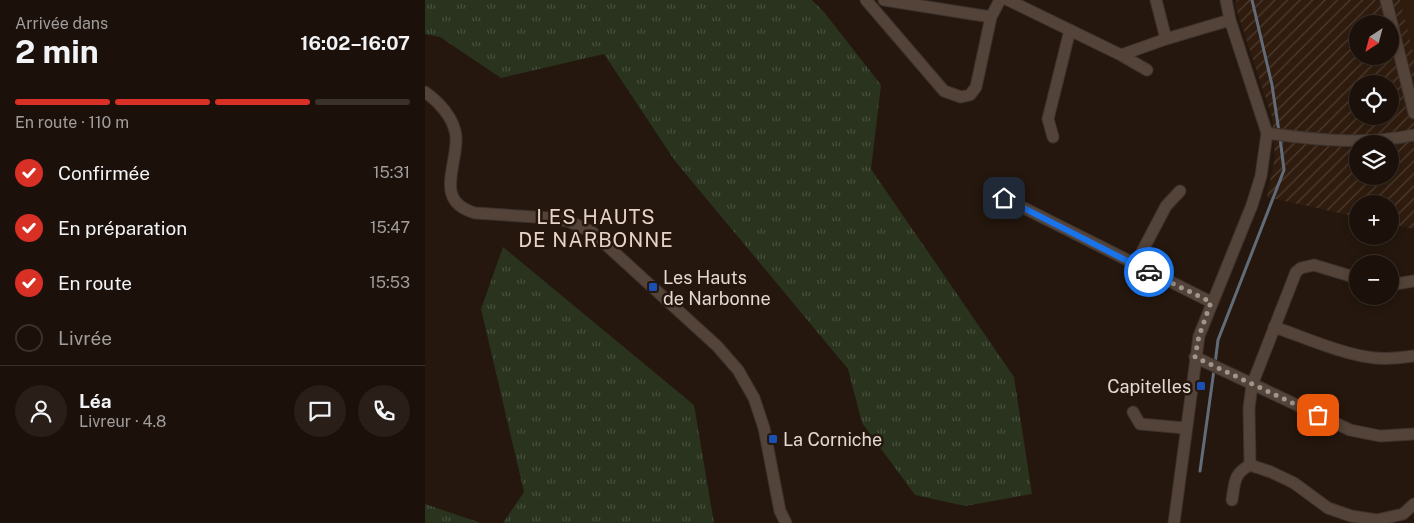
<!DOCTYPE html>
<html lang="fr">
<head>
<meta charset="utf-8">
<style>
  :root { --surface:#1c110a; --page:#291f18; --text:#f1f3f6; --muted:#a09d9c; --line:#3a312b; --accent:#d93025 }
  body { margin:0; font-family:"Public Sans",sans-serif; background:var(--page); color:var(--text); height:100vh; display:flex; flex-direction:column; font-size:19px; white-space:nowrap }
  * { box-sizing:border-box; margin:0 }
  p { font-size:16px; color:var(--muted) }
  .icon { flex:none; width:28px; height:28px; fill:none; stroke:currentColor; stroke-width:2; stroke-linecap:round; stroke-linejoin:round }
  .map { position:relative; flex:1; overflow:hidden }
  .panel { display:flex; flex-direction:column; background:var(--surface); width:425px }
  .panel>* { flex:none }
  .needle { width:32px; rotate:216deg }
  .buttons { position:absolute; left:924px; top:15px; display:grid; gap:10px }
  .buttons a { display:grid; place-items:center; width:50px; height:50px; border-radius:50%; background:var(--surface); box-shadow:0 2px 8px #0003,0 0 0 1px var(--line); font-size:25px }
  .pin { position:absolute; display:grid; place-items:center; width:42px; height:42px; color:#fff; margin:-21px; border-radius:10px; box-shadow:0 2px 8px #0006 }
  .courier { position:absolute; display:grid; place-items:center; width:50px; height:50px; margin:-25px; border:4px solid #1a73e8; border-radius:50%; background:#fff; color:#222; box-shadow:0 1px 6px #0007 }
  .summary em { font-style:normal; font-weight:700 }
  .summary div { display:flex; flex-direction:column-reverse }
  .summary { display:flex; align-items:center; justify-content:space-between; height:85px; padding:0 15px }
  h1 { font-size:32px; font-weight:700; line-height:38px }
  .bar { display:grid; grid-template-columns:repeat(4,1fr); gap:8px 5px; align-content:center; height:60px; padding:0 15px }
  .bar i { height:6px; border-radius:4px; background:var(--line) }
  .bar .active { background:var(--accent) }
  .bar p { grid-column:span 4 }
  .line { display:flex; align-items:center; gap:12px; padding:0 15px; border-top:1px solid var(--line) }
  .line div { flex:1 }
  .round { display:grid; place-items:center; flex:none; width:52px; height:52px; border-radius:26px; background:var(--page) }
  ol { padding:0 15px; list-style:none }
  li { display:flex; align-items:center; gap:15px; height:55px }
  li p { margin-inline-start:auto }
  li .icon { padding:5px; border-radius:50%; background:var(--accent); color:#fff; stroke-width:4 }
  li:last-child { color:var(--muted) }
  li i { width:28px; height:28px; border:2px solid var(--line); border-radius:50% }
  main { display:flex; flex:1; min-height:0 }
  .map>svg:first-child { display:block }
  .industrial { fill:url(#industrial-furrows); fill-rule:evenodd }
  .built { fill:#2f1c0e }
  .grass { fill:url(#grass-tufts) }
  .lines { fill:none; stroke-linecap:round; stroke-linejoin:round }
  .stream { stroke:#616c78; stroke-width:3 }
  .minor-casing { stroke:#3c322e; stroke-width:13 }
  .minor { stroke:#534338; stroke-width:11 }
  .done { stroke:#a0958d; stroke-width:5; stroke-dasharray:0 9 }
  .route { stroke:#1a73e8; stroke-width:6 }
  .transit-dot { fill:#1a4fb4; stroke:#25170d; stroke-width:2 }
  .labels { text-anchor:middle; dominant-baseline:central; stroke-width:5; stroke-linejoin:round; paint-order:stroke }
  .poi-label { font-size:18px; fill:#e3d9d2; stroke:#25170d; text-anchor:start }
  .quarter-label { font-size:20px; letter-spacing:1px; fill:#e8d4c7; stroke:#25170d }
</style>
</head>
<body>
<main>
<section class="panel">
<div class="summary"><div><h1>2 min</h1><p>Arrivée dans</p></div><em>16:02–16:07</em></div>
<div class="bar"><i class="active"></i><i class="active"></i><i class="active"></i><i></i><p>En route · 110 m</p></div>
<ol>
<li><svg class="icon" aria-label="check" viewBox="0 0 24 24"><path d="M5 12l5 5 9-10"/></svg>Confirmée<p>15:31</p></li>
<li><svg class="icon" aria-label="check" viewBox="0 0 24 24"><path d="M5 12l5 5 9-10"/></svg>En préparation<p>15:47</p></li>
<li><svg class="icon" aria-label="check" viewBox="0 0 24 24"><path d="M5 12l5 5 9-10"/></svg>En route<p>15:53</p></li>
<li><i></i>Livrée</li>
</ol>
<div class="line" style="height:90px"><a class="round"><svg class="icon" aria-label="person" viewBox="0 0 24 24"><circle cx="12" cy="8" r="4"/><path d="M4 21q1-7 8-7t8 7"/></svg></a><div><b>Léa</b><p>Livreur · 4.8</p></div><a class="round"><svg class="icon" aria-label="chat" viewBox="0 0 24 24"><path d="M4 5h16v11H9l-5 4z"/></svg></a><a class="round"><svg class="icon" aria-label="phone" viewBox="0 0 24 24"><path d="M5 4h4l2 5-3 2q2 4 5 5l2-3 5 2v4C11 20 4 13 5 4z"/></svg></a></div>
</section>
<div class="map">
<svg width="989" height="523" viewBox="0 0 989 523">
  <defs>
    <pattern id="industrial-furrows" width="10" height="10" patternUnits="userSpaceOnUse" patternTransform="scale(1.25)"><rect width="10" height="10" fill="#2f1c0e"/><path d="M-1 1l2-2M0 10L10 0M9 11l2-2" fill="none" stroke="#4d3c30"/></pattern>
    <pattern id="grass-tufts" width="24" height="20" patternUnits="userSpaceOnUse" patternTransform="scale(1.25)"><rect width="24" height="20" fill="#29331e"/><path d="M3 7l-1-3M5 7V3M7 7l1-3M15 17l-1-3M17 17v-4M19 17l1-3" fill="none" stroke="#48503e"/></pattern>
  </defs>
  <rect width="100%" height="100%" fill="#25170d"/>
  <path class="industrial" d="M812,0H989V229L965,224V204H932V217L842,197L850,157L847,117L810,5ZM932,24H965V56H932ZM932,84H965V116H932ZM932,144H965V176H932Z"/>
  <path class="built" d="M975,0H989V56Z"/>
  <path class="grass" d="M0,0H387L399,12L456,85L446,169L589,377L607,494L540,506L490,495L437,423L423,369L250,161L179,54L76,78L15,37L0,34Z
    M78,247L269,405L289,523H78L99,492L56,309Z
    M0,504L56,523H0Z"/>
  <g class="lines">
    <path class="stream" d="M827,0L847,85L854,132
      M790,364L793,340L859,170L855,138
      M775,471L789,370"/>
    <g class="minor-casing">
      <path id="minor" d="M441,0L519,91L536,97L545,95L551,87L566,17L575,0
        M459,0L566,17
        M583,0L696,55L741,39L805,20
        M731,0L741,39
        M961,0L989,113
        M696,55L722,70
        M0,92C14,102 29,118 31,136C33,166 8,201 50,213L126,218L143,221L167,232L292,346L313,370L329,398L339,428L355,511L361,523
        M842,133C890,140 941,145 989,135
        M628,137L623,119L645,30
        M579,198L786,302
        M710,265L741,206L755,191
        M965,285L989,281
        M849,327C879,337 918,355 950,358C963,359 976,358 989,356
        M770,357L925,430L955,436L989,434
        M708,412L715,424L760,428
        M825,465L824,408L827,385L871,272L876,268L889,265L932,278
        M807,500C810,483 808,474 825,465L846,472L869,483L903,508L926,516L952,520L978,514L989,504
        M749,523L774,336L827,205L836,176L842,133L805,20L801,0"/>
    </g>
    <use href="#minor" class="minor"/>
  </g>
  <g class="lines">
    <path class="done" d="M724,272L786,302L774,336L770,357L893,415"/>
    <path class="route" d="M579,198L724,272"/>
  </g>
  <g class="transit-dot">
    <rect x="223" y="282" width="10" height="10" rx="2.5"/>
    <rect x="771" y="381" width="10" height="10" rx="2.5"/>
    <rect x="343" y="434" width="10" height="10" rx="2.5"/>
  </g>
  <g class="labels">
    <g class="poi-label">
      <text x="238" y="277">Les Hauts<tspan x="238" dy="21">de Narbonne</tspan></text>
      <text x="766" y="386" text-anchor="end">Capitelles</text>
      <text x="358" y="439">La Corniche</text>
    </g>
    <g class="quarter-label">
      <text x="171" y="217">LES HAUTS<tspan x="171" dy="23">DE NARBONNE</tspan></text>
    </g>
  </g>
</svg>
<div class="buttons">
<a><svg class="needle" viewBox="-14 -14 28 28"><path d="M0-13l5 13h-10z" fill="#e53935"/><path d="M0 13l5-13h-10z" fill="#a09d9c"/></svg></a>
<a><svg class="icon" aria-label="locate" viewBox="0 0 24 24"><circle cx="12" cy="12" r="6"/><path d="M12 2v4M12 18v4M2 12h4M18 12h4"/></svg></a>
<a><svg class="icon" aria-label="layers" viewBox="0 0 24 24"><path d="M12 4l9 5-9 5-9-5zM3 14l9 5 9-5"/></svg></a>
<a>+</a>
<a>−</a>
</div>
<div class="pin" style="left:893px;top:415px;background:#ea580c"><svg class="icon" aria-label="bag" viewBox="0 0 24 24"><path d="M5 8h14l-1 12H6zM9 8a3 3 0 0 1 6 0"/></svg></div>
<div class="pin" style="left:579px;top:198px;background:#1f2937"><svg class="icon" aria-label="home" viewBox="0 0 24 24"><path d="M3 11l9-7 9 7M6 9v11h12V9"/></svg></div>
<div class="courier" style="left:724px;top:272px"><svg class="icon" aria-label="car" viewBox="0 0 24 24"><path d="M5 17H2v-5l4-1 3-4h7l3 4 3 1v5h-3M9 17h6M6 11h13"/><circle cx="7" cy="17" r="2"/><circle cx="17" cy="17" r="2"/></svg></div>
</div>
</main>
</body>
</html>
